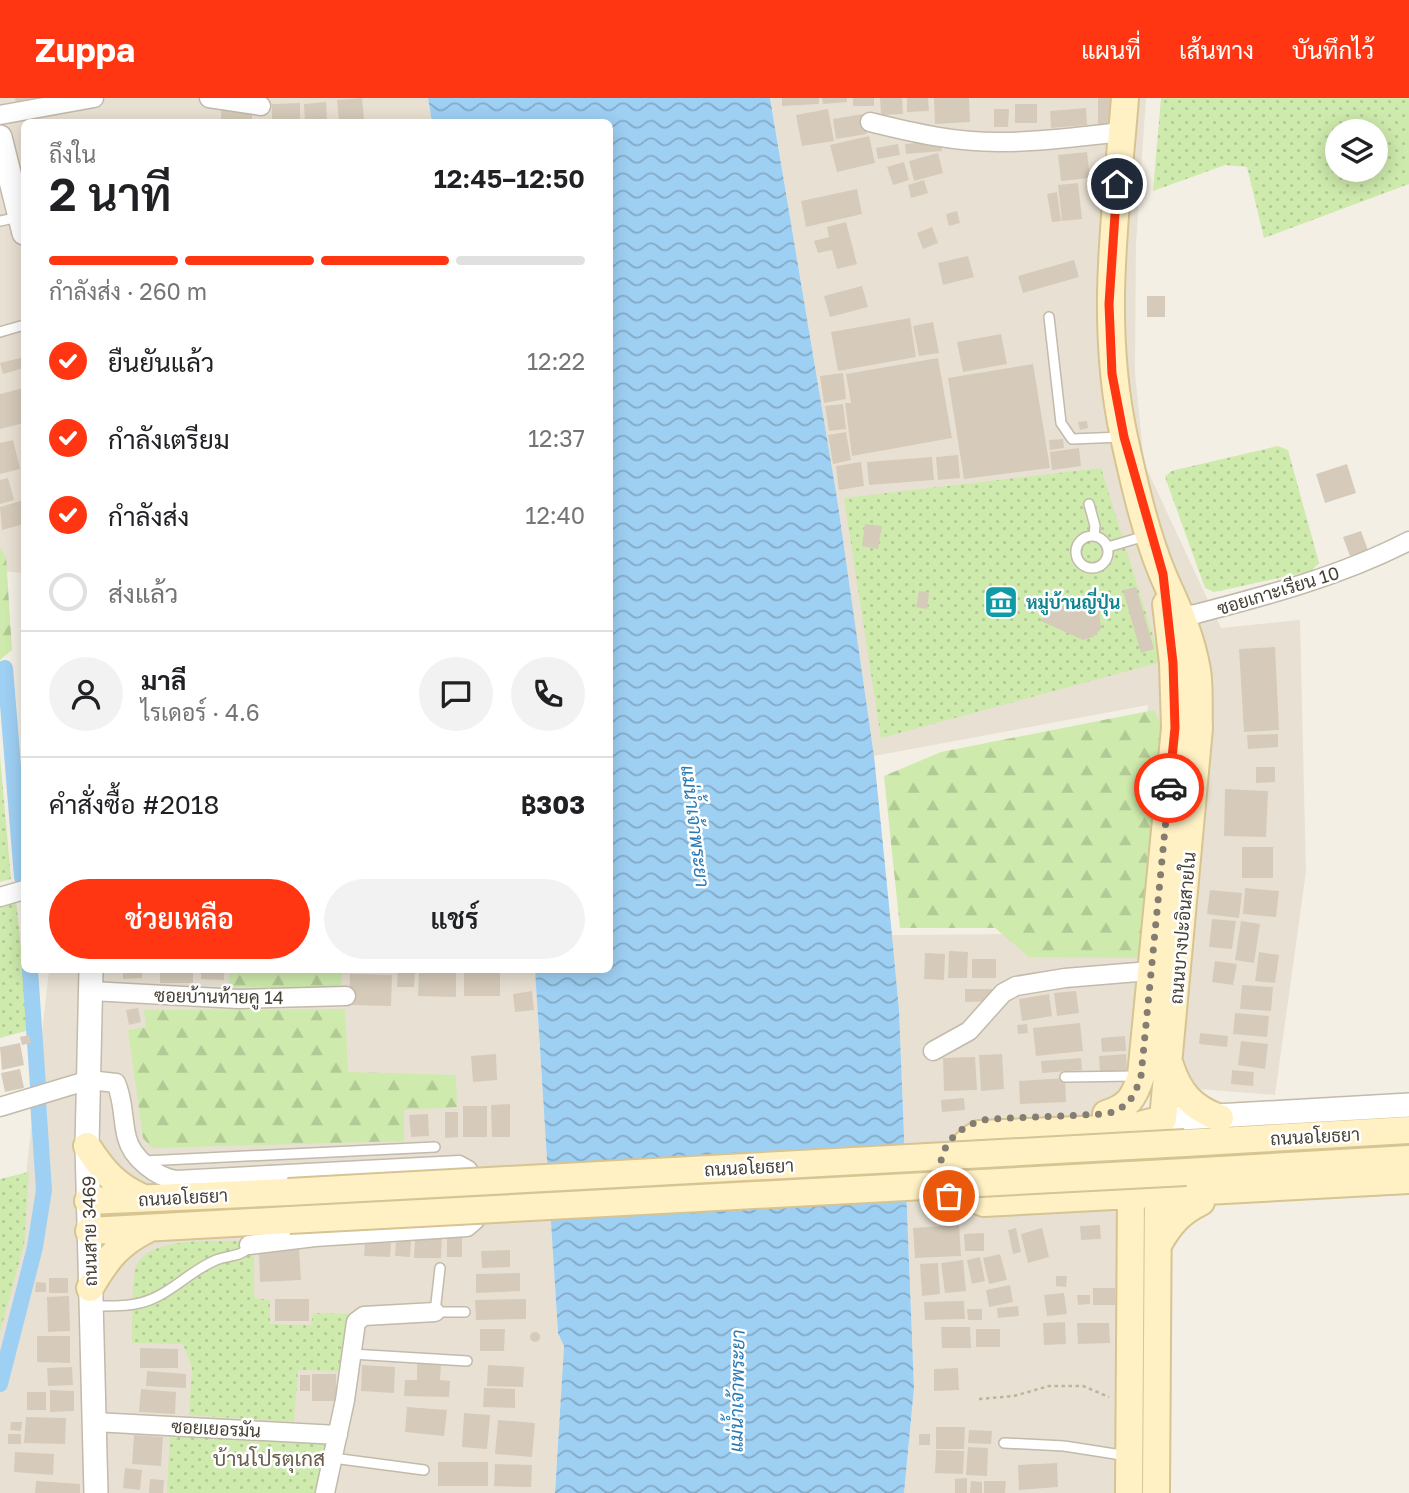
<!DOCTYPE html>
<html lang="th">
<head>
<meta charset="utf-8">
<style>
  :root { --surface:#fff; --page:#f2f2f2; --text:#202124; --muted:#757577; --line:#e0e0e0; --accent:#ff3611 }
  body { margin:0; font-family:"Golos Text",Sarabun,sans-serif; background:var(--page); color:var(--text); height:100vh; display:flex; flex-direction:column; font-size:26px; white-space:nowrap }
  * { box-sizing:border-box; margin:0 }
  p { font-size:23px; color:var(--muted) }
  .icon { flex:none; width:38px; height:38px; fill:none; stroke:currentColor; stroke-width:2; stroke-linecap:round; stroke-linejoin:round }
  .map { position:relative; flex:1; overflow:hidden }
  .panel { position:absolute; left:21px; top:21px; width:592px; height:854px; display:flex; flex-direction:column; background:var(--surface); border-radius:10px; box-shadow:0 4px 18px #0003 }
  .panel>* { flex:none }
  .tools { position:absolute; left:1325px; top:21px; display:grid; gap:14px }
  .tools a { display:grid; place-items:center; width:63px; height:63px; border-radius:50%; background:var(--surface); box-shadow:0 4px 18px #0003; font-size:35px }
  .pin { position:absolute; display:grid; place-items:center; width:60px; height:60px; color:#fff; margin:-30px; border:4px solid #fff; border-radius:50%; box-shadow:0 2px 7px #0007 }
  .courier { position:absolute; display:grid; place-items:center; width:70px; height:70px; margin:-35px; border:5px solid #ff3611; border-radius:50%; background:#fff; color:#222; box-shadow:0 2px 9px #0007 }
  .head em { font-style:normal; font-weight:600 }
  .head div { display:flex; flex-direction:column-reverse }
  .head { display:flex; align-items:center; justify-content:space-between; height:119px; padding:0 28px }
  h1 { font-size:46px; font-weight:600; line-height:52px }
  .bar { display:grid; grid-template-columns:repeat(4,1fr); gap:10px 7px; align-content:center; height:84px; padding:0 28px }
  .bar i { height:9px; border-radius:5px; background:var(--line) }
  .bar .current { background:var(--accent) }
  .bar p { grid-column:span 4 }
  .line { display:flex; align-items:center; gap:18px; padding:0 28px; border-top:2px solid var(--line) }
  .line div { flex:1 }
  .round { display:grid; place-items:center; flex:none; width:74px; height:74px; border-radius:37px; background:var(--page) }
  ol { padding:0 28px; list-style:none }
  li { display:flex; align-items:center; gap:21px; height:77px }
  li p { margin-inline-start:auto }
  li .icon { padding:7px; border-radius:50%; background:var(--accent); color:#fff; stroke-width:4 }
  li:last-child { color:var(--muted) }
  li i { width:38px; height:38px; border:4px solid var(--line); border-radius:50% }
  .action { display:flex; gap:14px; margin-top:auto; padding:14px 28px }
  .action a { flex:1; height:80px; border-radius:42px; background:var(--accent); color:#fff; font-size:28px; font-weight:600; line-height:80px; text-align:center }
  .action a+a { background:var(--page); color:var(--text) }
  header { display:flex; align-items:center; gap:42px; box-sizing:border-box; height:98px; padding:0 35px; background:var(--accent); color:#fff }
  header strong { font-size:33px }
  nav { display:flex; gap:38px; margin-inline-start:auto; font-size:24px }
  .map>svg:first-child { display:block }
  .residential { fill:#e8e1d3 }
  .grass { fill:url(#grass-dots); fill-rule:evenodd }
  .forest { fill:url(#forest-firs) }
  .water { fill:url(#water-waves) }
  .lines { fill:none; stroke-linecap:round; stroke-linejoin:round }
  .canal { stroke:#9ed0f4; stroke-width:16 }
  .building { fill:#d6cbba }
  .service-casing { stroke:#c2baaa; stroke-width:12 }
  .minor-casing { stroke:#c2baaa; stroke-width:21 }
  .tertiary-casing { stroke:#c2baaa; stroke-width:26 }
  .secondary-casing { stroke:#d6c493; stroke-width:30 }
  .path { stroke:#c2b398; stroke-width:2.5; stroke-dasharray:3.5 3.5; stroke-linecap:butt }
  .service { stroke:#fff; stroke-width:9 }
  .minor { stroke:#fff; stroke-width:18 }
  .tertiary { stroke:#fff; stroke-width:23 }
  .secondary { stroke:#fff1c4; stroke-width:26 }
  .secondary-bridge-casing { stroke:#d6c493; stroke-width:30; stroke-linecap:butt }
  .secondary-bridge { stroke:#fff1c4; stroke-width:26 }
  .done { stroke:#837d72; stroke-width:7; stroke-dasharray:0 12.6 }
  .route { stroke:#ff3611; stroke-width:9 }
  .labels { text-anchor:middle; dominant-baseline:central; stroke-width:5; stroke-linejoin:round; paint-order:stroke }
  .street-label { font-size:18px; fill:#463f34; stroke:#fff }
  .culture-label { font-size:18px; font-weight:bold; fill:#0d838f; stroke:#fff; text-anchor:start }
  .water-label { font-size:19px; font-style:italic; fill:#287ab7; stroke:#fff }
  .quarter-label { font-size:21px; fill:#6a5e4b; stroke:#fff }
</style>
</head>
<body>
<header>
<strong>Zuppa</strong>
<nav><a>แผนที่</a><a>เส้นทาง</a><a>บันทึกไว้</a></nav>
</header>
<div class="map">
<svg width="1409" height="1395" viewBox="0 0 1409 1395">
  <defs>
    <pattern id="grass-dots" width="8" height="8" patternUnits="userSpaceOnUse" patternTransform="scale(1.75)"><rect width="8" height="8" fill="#ceeaac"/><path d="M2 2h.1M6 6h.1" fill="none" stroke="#b2ca95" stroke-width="1.8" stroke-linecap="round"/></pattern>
    <pattern id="forest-firs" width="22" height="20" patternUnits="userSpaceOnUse" patternTransform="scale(1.75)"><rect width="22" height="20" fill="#ceeaac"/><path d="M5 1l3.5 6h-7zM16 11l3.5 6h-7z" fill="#b2ca95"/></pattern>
    <pattern id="water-waves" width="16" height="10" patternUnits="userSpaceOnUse" patternTransform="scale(1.75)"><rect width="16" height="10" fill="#9ed0f4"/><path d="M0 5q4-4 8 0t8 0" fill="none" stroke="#83aac6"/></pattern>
  </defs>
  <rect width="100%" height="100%" fill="#f4efe5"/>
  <path class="residential" d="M0,0H428L432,24H24V475L0,473Z
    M770,0H1146L1136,145L1135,275L1144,365L1221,530L1300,522L1306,774L1275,997L1122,985L1119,1395H904L914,1290L899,912L892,837L1130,835L1148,607L874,658L837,400Z
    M49,872H535L558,1235L564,1248L555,1395H0V1213L16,1165Z"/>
  <path class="grass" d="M1161,0H1409V86L1264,140L1247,69L1225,67L1153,93ZM1337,33H1376V72H1337Z
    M1278,348L1288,352L1319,465L1311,473L1214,494L1205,490L1165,379L1171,373Z
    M1101,370L1161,564L881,640L844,400Z
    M0,658L11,781L0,784Z
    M16,801L29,932L0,940V805Z
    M29,1074L24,1147L0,1234V1081Z
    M242,1143L254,1151V1200L270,1202V1226L311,1227L313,1215L351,1216L345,1273L298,1272L294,1324L189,1317L192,1270L183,1246L132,1245C133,1227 131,1183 136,1169C147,1138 215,1144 242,1143Z
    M170,1332L325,1345L330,1356L319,1395H167Z"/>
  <path class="forest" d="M0,450L6,459L12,552L0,562Z
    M1154,612L1161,628L1142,860L1029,859L995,830H900L884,678L941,654Z
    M229,872H342L341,889H229Z
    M345,911L348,974L456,977L457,1009L404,1012V1043L152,1050L143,1040L128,932L146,929L144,912Z"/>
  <path class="water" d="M428,0H770L837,400L874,658L892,837L899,912L914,1290L904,1395H555L564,1248L558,1235L535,872H609V24H432Z"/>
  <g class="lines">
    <path class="canal" d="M5,570L22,779
      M30,872L38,988
      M0,1286L35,1149L44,1092L38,1003"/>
  </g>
  <path class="building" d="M15,0H36V1L16,6Z
    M362,0L364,21L339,23L337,2Z
    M782,0H819V6L782,8Z
    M822,0H847V4L823,6Z
    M853,0H874V8H853Z
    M880,0H902L903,16L881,17Z
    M907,0H928L929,13L907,14Z
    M934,0H969L970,24L935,26Z
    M1098,0H1113V26H1098Z
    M326,4L327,24H305L304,6Z
    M300,5V22H272V6Z
    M1015,6H1037V25H1015Z
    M1086,10L1087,27L1051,30L1050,13Z
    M221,11L252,12V24H221Z
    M828,11L834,43L802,48L796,17Z
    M994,11H1009L1008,29H994Z
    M863,16L867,36L836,41L833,21Z
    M422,21V24H400V23Z
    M869,38L875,65L837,74L830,47Z
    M941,43L942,53L906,56L905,46Z
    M898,46L900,57L878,61L876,50Z
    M1087,54L1090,80L1061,83L1058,57Z
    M938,55L943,75L914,83L909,63Z
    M904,64L909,82L893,87L887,69Z
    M924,82L928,95L911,100L908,87Z
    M1078,85L1082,121L1062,123L1058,87Z
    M857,91L862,116L806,129L801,103Z
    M1057,94L1061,123L1052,124L1047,96Z
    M957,113L960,125L949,128L946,116Z
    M846,124L857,166L837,171L832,152L818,155L814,143L829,139L827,129Z
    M932,129L938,145L923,151L917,135Z
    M968,158L974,179L943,187L938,165Z
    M1074,162L1079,179L1023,195L1018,178Z
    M862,188L868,209L830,219L824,198Z
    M1147,198H1165V219H1147Z
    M910,220L916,259L838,273L831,234Z
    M933,224L939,255L919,258L913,228Z
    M1001,236L1007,266L963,274L957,244Z
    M24,259V270L3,276L0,265Z
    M938,260L952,340L852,358L845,305H851L846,276Z
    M1033,266L1050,370L964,381L948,280Z
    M843,275L846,301L824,305L820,278Z
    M24,290V325L0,331V296Z
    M843,306L846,331L829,333L825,308Z
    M1087,323L1088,330L1080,332L1078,324Z
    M846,334L851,362L833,366L828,337Z
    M1063,341L1064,350L1050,352L1049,342Z
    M13,342L20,371L0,376V345Z
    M1079,350L1081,368L1052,372L1050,354Z
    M958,357L960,380L938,382L936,359Z
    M932,359L934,382L869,387L867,364Z
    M861,364L864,388L839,392L836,368Z
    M1347,366L1356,395L1325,405L1316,376Z
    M8,380L14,402L0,406V382Z
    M24,402V426L2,432L0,409Z
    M865,426L882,428L878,451L862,448Z
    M1361,433L1368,452L1350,458L1343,439Z
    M1136,489L1154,551L1141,555L1123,492Z
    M919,493L929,494L927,511L916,509Z
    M1081,501L1099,509L1101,531L1093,539L1083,542L1041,523L1051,502L1075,514Z
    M1275,549L1279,632L1244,634L1239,551Z
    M1278,636V649L1248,651L1247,637Z
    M1256,669H1275V684L1256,685Z
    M1225,691L1268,693L1266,739L1224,738Z
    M1242,749H1273V780H1242Z
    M1245,790L1279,793L1276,819L1243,816Z
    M1210,792L1242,795L1239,820L1207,816Z
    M1212,821L1236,823L1232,851L1209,849Z
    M1241,823L1260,826L1254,865L1235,862Z
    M949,853L968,854L967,880H948Z
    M1259,854L1279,857L1275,885L1255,883Z
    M925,855L945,856L944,882L924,881Z
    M972,861H996V880H972Z
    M1215,863L1237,866L1233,887L1212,884Z
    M123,872H142V880L123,881Z
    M160,872H193V885H160Z
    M201,872H224V882L201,881Z
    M398,872H415L414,889H397Z
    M419,872H456V899L418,898Z
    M464,872H500V898H464Z
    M350,876L392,877L391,908L349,907Z
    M1242,887L1273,889L1271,913L1240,911Z
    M965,891H995V903L965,904Z
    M532,893L534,912L515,914L513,896Z
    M1076,893L1079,915L1057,918L1054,895Z
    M1049,896L1052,918L1022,923L1019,901Z
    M138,910L141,924L129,927L126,912Z
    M1235,915L1269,918L1267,939L1233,936Z
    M1080,925L1083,953L1036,958L1033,930Z
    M1027,926L1028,935L1018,936L1017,927Z
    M1200,935L1228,938L1227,949L1199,946Z
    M29,937L31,945L22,947L20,939Z
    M1125,938L1126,953L1102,954L1101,940Z
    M1241,943L1268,946L1265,971L1238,967Z
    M20,945L24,967L2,972L0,949Z
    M496,956L497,982L473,984L471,958Z
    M1002,956L1004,991L981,993L979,957Z
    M1126,956L1127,972L1100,974L1099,958Z
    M975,959L977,992L944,993L943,960Z
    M1081,960L1082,972L1042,975L1041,963Z
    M20,971L24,990L5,994L1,975Z
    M1232,972L1254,974L1253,988L1231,986Z
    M1065,980L1066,1004L1020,1006L1019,983Z
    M964,1000L965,1012L942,1014L941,1002Z
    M510,1006V1039H492L491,1007Z
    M463,1008H487V1039H463Z
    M445,1014H458V1039L445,1040Z
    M428,1016L429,1038L411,1039L409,1017Z
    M959,1127L961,1158L915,1160L913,1130Z
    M1100,1127L1101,1141L1081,1142L1080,1128Z
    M1016,1130L1021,1154L1013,1156L1008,1132Z
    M1042,1130L1049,1159L1028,1165L1021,1136Z
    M984,1135V1153H965L964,1136Z
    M415,1139H442L441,1160H414Z
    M447,1139H462V1159H447Z
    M396,1142L411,1143L410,1159L395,1158Z
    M365,1144L391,1145L390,1159L364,1158Z
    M299,1150L301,1182L260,1184L259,1151Z
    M510,1152V1169L482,1170L481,1153Z
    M1000,1156L1007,1182L989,1186L983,1160Z
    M980,1159L985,1183L972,1186L967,1162Z
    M963,1162L966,1193L945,1195L941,1165Z
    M938,1165L940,1196L922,1198L920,1166Z
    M520,1175V1193L476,1195V1176Z
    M1056,1178H1067L1066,1189L1056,1188Z
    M49,1180H68V1195H49Z
    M36,1184L46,1185V1194H35Z
    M1010,1187L1013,1204L989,1209L986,1192Z
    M1093,1190H1115V1207H1093Z
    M1064,1195L1067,1216L1047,1218L1044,1197Z
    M1077,1197H1090V1206L1078,1207Z
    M69,1198L70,1233L48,1234L47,1199Z
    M275,1201H309V1223H275Z
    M526,1201V1221L476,1222L475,1202Z
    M964,1203L965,1221L925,1222L924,1204Z
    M1018,1208L1019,1218L998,1220L997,1210Z
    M967,1211H982V1222H968Z
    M1065,1224L1066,1246L1044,1247L1043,1225Z
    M1077,1225H1109L1110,1245L1078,1246Z
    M941,1229H970L971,1250H942Z
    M480,1231H505L504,1253H480Z
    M976,1231H1000V1249H976Z
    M530 1239a5 5 0 1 1 10 0a5 5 0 1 1-10 0Z
    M37,1238H70V1265L37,1264Z
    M140,1250L178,1251V1270H140Z
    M417,1264L441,1265L440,1282L450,1283L449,1299L404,1298L405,1282H417Z
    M362,1267L395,1269L394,1295L361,1293Z
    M488,1267L524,1269L523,1289L487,1288Z
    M72,1269L73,1287L48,1288L47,1270Z
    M958,1270L959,1292L934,1293V1271Z
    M147,1273L186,1276V1290L146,1288Z
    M312,1276H336V1303H312Z
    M300,1277H310V1293H300Z
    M484,1290L515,1291V1310L483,1309Z
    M141,1291L176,1294L175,1316L139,1314Z
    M50,1292L74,1293V1313L50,1314Z
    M27,1294H46V1312H27Z
    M407,1309L447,1312L444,1338L405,1334Z
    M464,1315L490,1317L487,1351L462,1349Z
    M26,1319L66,1320L65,1346L24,1345Z
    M498,1322L535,1325L532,1359L495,1356Z
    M11,1324H22L21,1333L10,1332Z
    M936,1329H965L964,1351H936Z
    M969,1332L992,1333L991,1346L968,1345Z
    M8,1336H21V1346H8Z
    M919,1336H930V1347H919Z
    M134,1337L163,1339L161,1368L132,1366Z
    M968,1349L988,1350L987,1378L966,1377Z
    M936,1352L964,1353L963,1376L935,1375Z
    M15,1354L54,1356L53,1377L14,1374Z
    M438,1364H488V1388H438Z
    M1057,1365L1058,1389L1019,1392L1018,1367Z
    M495,1366L532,1367L531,1389L494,1388Z
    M125,1370L142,1372L140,1392L123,1390Z
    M967,1380V1395H955V1381Z
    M150,1381L164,1382L163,1395H149Z
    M36,1383L80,1386V1395H35Z
    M971,1383L982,1384V1395H970Z
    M984,1383H1006L1005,1395H984Z"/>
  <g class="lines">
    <g class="service-casing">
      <path id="service" d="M0,123L19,119
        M1049,219L1061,325L1072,341L1122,339
        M0,234L24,227
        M1089,406L1095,428L1094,438
        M1076 454a16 16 0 1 1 32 0a16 16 0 1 1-32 0Z
        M1108,449L1145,438
        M1065,979L1136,978
        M144,1063L435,1049
        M440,1170L435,1214H465
        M91,1208C107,1208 125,1209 140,1205C169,1198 189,1173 216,1162C227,1157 245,1159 249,1147
        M352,1256L467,1263
        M1004,1345L1064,1348L1128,1358
        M333,1360L424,1372"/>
    </g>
    <g class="minor-casing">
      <path id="minor" d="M209,0L261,8
        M0,17L94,0
        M870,24C914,35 958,45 1004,44C1043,44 1083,38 1123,34
        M1184,519C1261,499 1337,480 1409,443
        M0,799L24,792
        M91,893L239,901L346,898
        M933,953L969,933L1003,895L1016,888L1065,880L1150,873
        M0,1009L89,982L116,985C124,1003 122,1021 127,1040C132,1060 156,1079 176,1082L459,1067L468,1072L471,1078L475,1122L467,1129L315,1139L249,1147
        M94,1324L338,1337
        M325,1395L345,1302L356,1224L364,1218L435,1214"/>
    </g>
    <g class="tertiary-casing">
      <path id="tertiary" d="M0,39L24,135
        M91,872L87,1048L96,1395
        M1163,1021L1409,1007"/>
    </g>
    <g class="secondary-casing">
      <path id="secondary" d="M1125,0C1116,114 1099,225 1124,339C1134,384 1145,434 1163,477C1178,512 1190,533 1197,572C1200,591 1198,611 1199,630L1163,1021
        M1170,967C1179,995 1192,1010 1220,1020
        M1106,1016C1128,1009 1134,1000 1141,978L1175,630L1173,565L1166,506
        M1163,1021L1127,1030L979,1036C946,1054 948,1094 984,1105L1409,1082
        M1185,1045L1409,1032
        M87,1048C103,1073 116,1088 143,1100
        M1186,1074L1409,1061
        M88,1103L288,1094
        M89,1133L289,1122
        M1158,1147C1169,1127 1180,1114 1201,1104
        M90,1190C106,1162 119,1145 148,1131
        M1129,1395L1131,1096
        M1156,1395L1158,1095"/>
    </g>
    <path class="path" d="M979,1301L1014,1298L1049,1288H1083L1109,1299"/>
    <use href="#service" class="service"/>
    <use href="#minor" class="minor"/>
    <use href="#tertiary" class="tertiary"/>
    <use href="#secondary" class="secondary"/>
    <g class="secondary-bridge-casing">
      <path id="secondary-bridge" d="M288,1094L1185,1045
        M289,1122L1186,1074"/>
    </g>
    <use href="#secondary-bridge" class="secondary-bridge"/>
  </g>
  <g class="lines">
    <path class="done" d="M949,1098C926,1062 952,1026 990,1021L1106,1016C1128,1010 1134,1000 1141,978L1169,690"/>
    <path class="route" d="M1117,86L1109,206L1112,276L1124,339L1163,476L1173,565L1175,630L1169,690"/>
  </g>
  <defs>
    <g id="museum-square" transform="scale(1.75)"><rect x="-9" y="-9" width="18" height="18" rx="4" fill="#0f9aa8" stroke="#fff"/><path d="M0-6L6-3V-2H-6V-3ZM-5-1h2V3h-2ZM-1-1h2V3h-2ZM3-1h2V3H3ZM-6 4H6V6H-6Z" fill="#fff"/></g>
  </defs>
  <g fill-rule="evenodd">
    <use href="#museum-square" x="1001" y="504"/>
  </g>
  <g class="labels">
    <g class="street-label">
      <text transform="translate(1278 492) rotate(-17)">ซอยเกาะเรียน 10</text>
      <text transform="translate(1182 830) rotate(-85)">ถนนบางปะอินสายใน</text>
      <text transform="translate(219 898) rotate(1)">ซอยบ้านท้ายคู 14</text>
      <text transform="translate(1315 1038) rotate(-3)">ถนนอโยธยา</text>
      <text transform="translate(749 1069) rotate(-3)">ถนนอโยธยา</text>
      <text transform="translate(183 1099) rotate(-3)">ถนนอโยธยา</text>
      <text transform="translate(89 1133) rotate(-91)">ถนนสาย 3469</text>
      <text transform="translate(216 1330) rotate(3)">ซอยเยอรมัน</text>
    </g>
    <g class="culture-label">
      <text x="1026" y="504">หมู่บ้านญี่ปุ่น</text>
    </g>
    <g class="water-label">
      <text transform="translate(696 728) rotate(83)">แม่น้ำเจ้าพระยา</text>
      <text transform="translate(736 1293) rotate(-89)">แม่น้ำเจ้าพระยา</text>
    </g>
    <g class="quarter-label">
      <text x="269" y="1360">บ้านโปรตุเกส</text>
    </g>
  </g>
</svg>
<div class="tools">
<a><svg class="icon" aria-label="layers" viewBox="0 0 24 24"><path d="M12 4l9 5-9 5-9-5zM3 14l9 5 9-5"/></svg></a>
</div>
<div class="pin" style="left:949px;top:1098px;background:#ea580c"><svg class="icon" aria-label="bag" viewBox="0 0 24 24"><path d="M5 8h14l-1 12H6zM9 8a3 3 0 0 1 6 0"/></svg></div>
<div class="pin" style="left:1117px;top:86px;background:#1f2937"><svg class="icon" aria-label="home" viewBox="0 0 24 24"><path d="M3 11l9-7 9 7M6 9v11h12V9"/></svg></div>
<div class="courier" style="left:1169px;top:690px"><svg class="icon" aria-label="car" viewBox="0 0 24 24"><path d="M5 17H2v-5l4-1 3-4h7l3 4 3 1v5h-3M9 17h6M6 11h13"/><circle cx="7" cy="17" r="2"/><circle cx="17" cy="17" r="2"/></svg></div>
<section class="panel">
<div class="head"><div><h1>2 นาที</h1><p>ถึงใน</p></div><em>12:45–12:50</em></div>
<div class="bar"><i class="current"></i><i class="current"></i><i class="current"></i><i></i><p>กำลังส่ง · 260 m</p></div>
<ol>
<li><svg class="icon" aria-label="check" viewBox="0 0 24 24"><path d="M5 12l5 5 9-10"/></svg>ยืนยันแล้ว<p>12:22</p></li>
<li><svg class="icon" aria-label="check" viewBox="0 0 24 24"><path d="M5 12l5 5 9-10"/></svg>กำลังเตรียม<p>12:37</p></li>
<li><svg class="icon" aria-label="check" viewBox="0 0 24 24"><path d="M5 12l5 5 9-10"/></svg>กำลังส่ง<p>12:40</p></li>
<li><i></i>ส่งแล้ว</li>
</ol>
<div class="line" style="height:126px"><a class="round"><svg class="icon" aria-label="person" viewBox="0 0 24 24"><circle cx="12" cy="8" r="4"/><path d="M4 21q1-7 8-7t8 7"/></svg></a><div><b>มาลี</b><p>ไรเดอร์ · 4.6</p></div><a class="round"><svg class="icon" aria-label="chat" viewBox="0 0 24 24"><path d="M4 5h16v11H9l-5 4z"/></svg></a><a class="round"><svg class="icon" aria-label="phone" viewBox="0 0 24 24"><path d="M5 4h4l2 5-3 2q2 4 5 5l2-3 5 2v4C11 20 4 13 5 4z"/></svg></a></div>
<div class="line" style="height:91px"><div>คำสั่งซื้อ #2018</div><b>฿303</b></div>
<div class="action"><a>ช่วยเหลือ</a><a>แชร์</a></div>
</section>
</div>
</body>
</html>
